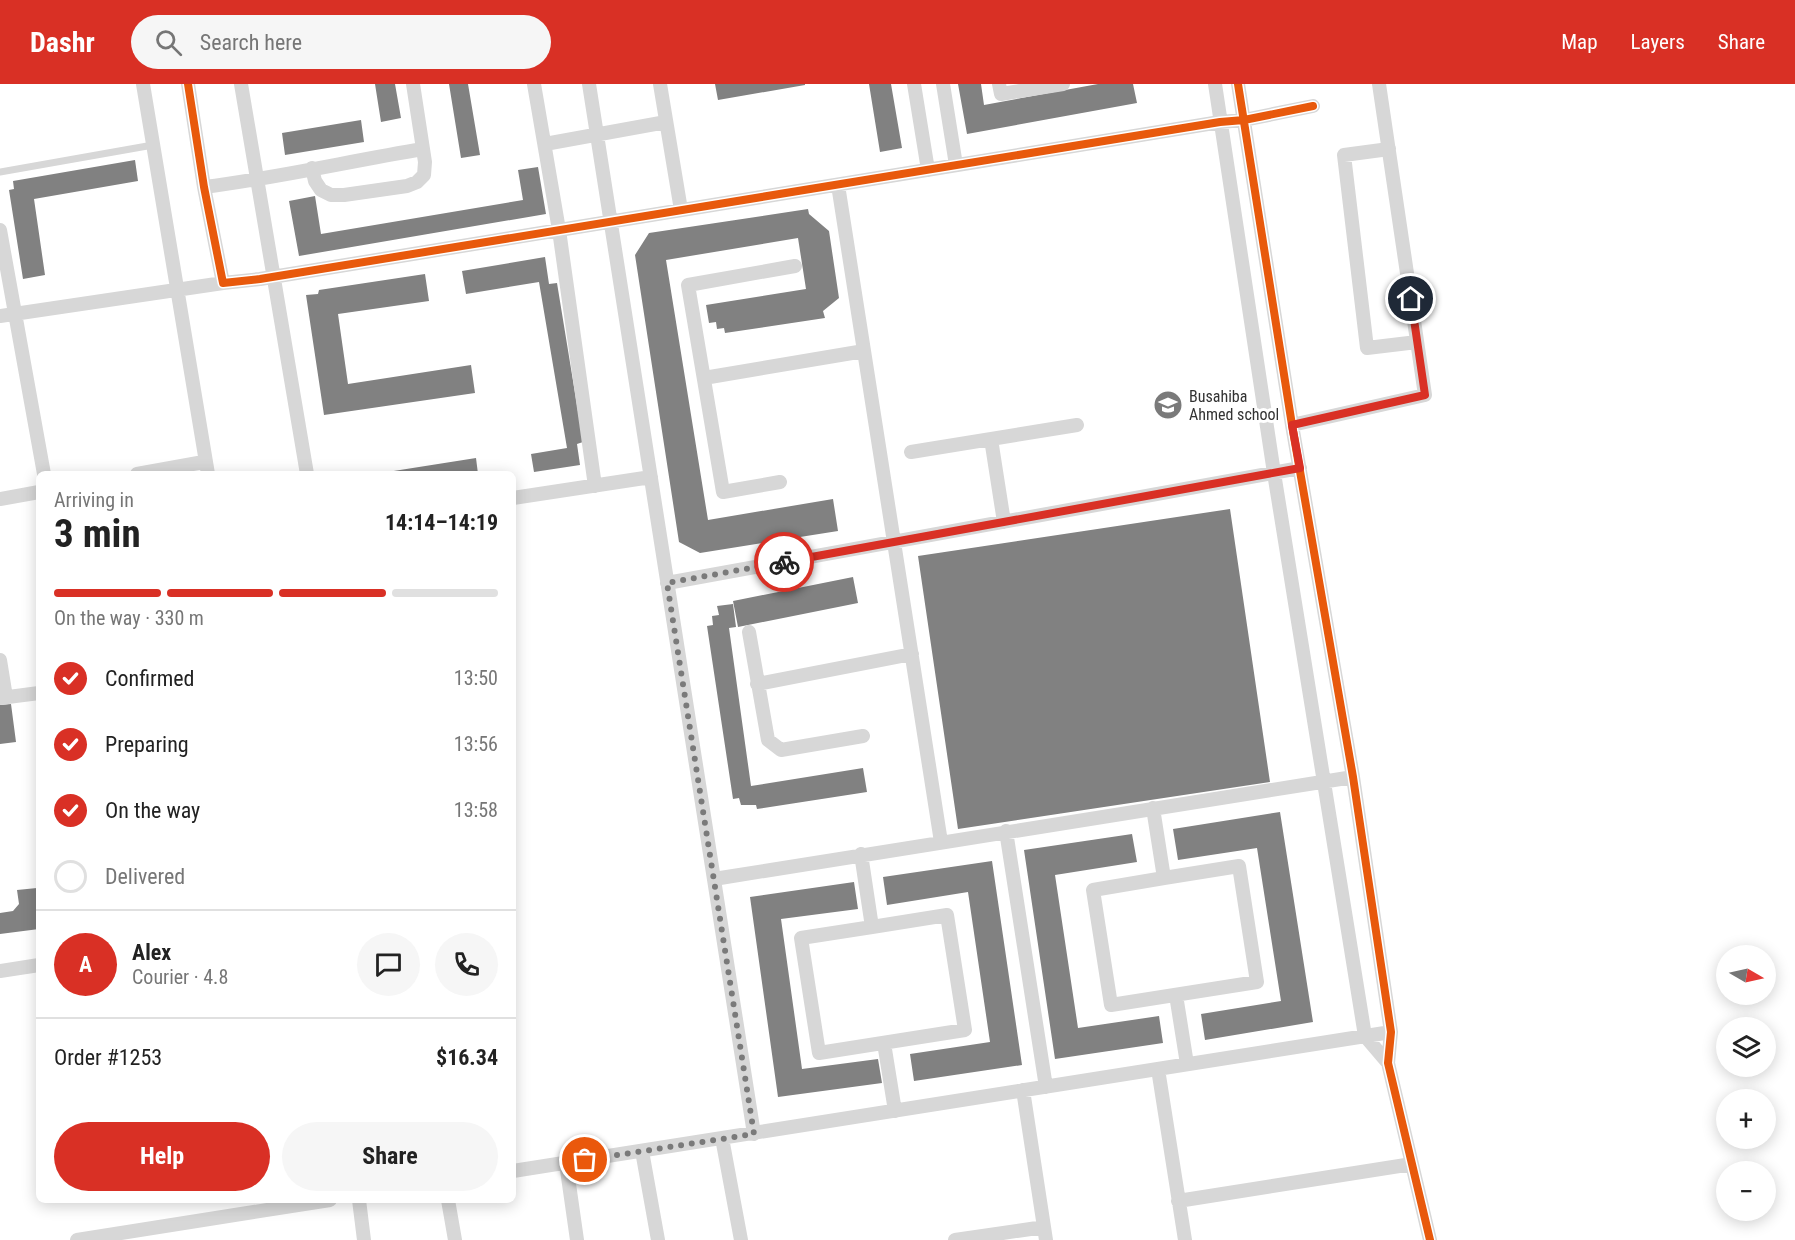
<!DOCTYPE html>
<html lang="en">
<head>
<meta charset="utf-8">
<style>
  :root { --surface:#fff; --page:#f6f6f6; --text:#222; --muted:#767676; --line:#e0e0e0; --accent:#d93025 }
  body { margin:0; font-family:"Roboto Condensed",sans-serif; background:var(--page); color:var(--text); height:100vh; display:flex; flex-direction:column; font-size:22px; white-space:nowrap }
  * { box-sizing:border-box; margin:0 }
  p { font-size:20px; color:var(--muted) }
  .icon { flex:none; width:33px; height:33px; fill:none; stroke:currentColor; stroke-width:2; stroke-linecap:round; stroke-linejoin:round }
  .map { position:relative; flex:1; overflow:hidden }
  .sheet { position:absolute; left:36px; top:387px; width:480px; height:732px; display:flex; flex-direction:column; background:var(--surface); border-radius:9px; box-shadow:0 3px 15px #0003 }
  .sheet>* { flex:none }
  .needle { width:39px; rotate:99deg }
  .tools { position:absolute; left:1716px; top:861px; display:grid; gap:12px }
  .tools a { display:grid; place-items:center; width:60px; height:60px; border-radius:50%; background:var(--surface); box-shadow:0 3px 15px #0003; font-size:30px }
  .pin { position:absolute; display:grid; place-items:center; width:51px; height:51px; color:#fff; margin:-26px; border:3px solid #fff; border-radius:50%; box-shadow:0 2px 6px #0007 }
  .courier { position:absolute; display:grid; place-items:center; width:60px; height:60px; margin:-30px; border:4px solid #d93025; border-radius:50%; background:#fff; color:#222; box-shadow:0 2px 8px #0007 }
  .summary em { font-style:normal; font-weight:700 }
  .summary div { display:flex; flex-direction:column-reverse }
  .summary { display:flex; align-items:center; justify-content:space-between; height:102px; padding:0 18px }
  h1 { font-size:39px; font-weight:700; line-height:45px }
  .bar { display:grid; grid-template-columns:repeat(4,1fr); gap:9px 6px; align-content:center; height:72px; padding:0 18px }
  .bar i { height:8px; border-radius:4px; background:var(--line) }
  .bar .active { background:var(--accent) }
  .bar p { grid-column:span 4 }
  .line { display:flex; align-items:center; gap:15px; padding:0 18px; border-top:2px solid var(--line) }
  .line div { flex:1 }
  .round { display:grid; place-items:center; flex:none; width:63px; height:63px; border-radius:32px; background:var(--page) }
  ol { padding:0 18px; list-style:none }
  li { display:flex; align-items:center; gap:18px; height:66px }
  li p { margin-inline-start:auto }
  li .icon { padding:6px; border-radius:50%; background:var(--accent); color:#fff; stroke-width:4 }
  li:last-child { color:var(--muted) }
  li i { width:33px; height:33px; border:3px solid var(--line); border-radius:50% }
  .button { display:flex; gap:12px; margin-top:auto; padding:12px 18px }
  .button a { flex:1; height:69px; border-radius:36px; background:var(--accent); color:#fff; font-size:24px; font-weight:700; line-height:69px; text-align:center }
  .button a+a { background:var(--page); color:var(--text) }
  header { display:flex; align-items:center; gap:36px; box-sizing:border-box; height:84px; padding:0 30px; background:var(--accent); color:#fff }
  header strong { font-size:28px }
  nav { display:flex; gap:33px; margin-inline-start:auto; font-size:21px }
  .search { width:420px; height:54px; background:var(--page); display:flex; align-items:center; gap:15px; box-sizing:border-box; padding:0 21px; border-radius:33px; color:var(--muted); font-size:22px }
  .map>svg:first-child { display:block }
  .building { fill:#818181 }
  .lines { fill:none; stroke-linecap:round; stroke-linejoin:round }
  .lane { stroke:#d7d7d7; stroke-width:7 }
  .street { stroke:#d7d7d7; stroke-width:14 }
  .cycleway-casing { stroke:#fff; stroke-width:11 }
  .cycleway { stroke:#e8590c; stroke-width:8 }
  .done { stroke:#7a7a7a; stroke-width:6; stroke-dasharray:0 10.8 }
  .route { stroke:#d93025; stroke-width:8 }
  .labels { text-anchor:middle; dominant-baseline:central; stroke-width:6; stroke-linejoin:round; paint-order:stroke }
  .poi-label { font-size:16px; fill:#333; stroke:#fff; text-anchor:start }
</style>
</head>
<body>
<header>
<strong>Dashr</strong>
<div class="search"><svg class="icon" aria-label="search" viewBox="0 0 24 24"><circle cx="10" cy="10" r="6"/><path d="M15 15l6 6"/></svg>Search here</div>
<nav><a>Map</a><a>Layers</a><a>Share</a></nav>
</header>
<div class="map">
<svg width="1795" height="1156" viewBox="0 0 1795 1156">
  <rect width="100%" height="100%" fill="#fff"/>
  <path class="building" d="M375,0H395L401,34L381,38Z
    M449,0H468L480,71L461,74Z
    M715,0H805V1L718,16Z
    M869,0H891L902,64L880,68Z
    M958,0H981L984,21L1098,0H1133L1137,19L967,50Z
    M361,36L364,58L285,71L282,49Z
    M135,76L138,97L34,115L45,191L23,195L9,106L14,105L13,97Z
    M538,83L546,130L299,172L289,117L315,112L321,150L523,116L518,86Z
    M808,125L809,130L829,147L839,214L823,227L825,234L725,249L724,244L717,245L716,238L709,239L706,221L806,205L798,154L666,176L708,436L833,415L838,447L700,469L679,458L635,171L649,149Z
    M545,173L549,200L557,199L583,358L577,360L580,381L534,388L531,370L567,364L539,198L466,210L462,187Z
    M425,190L429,217L338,230L348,300L471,281L475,309L324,331L306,211L318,210L319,206Z
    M476,374L478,390H381V389Z
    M1230,425L1270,698L958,745L918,472Z
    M853,493L858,519L738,543L733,517Z
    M733,520L736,543L729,544L751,702L863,684L867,708L757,725L756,721H741L739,714L733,715L707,542L713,541L712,532L719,531L717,522Z
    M11,620L16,658L0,660V621Z
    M1280,728L1313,938L1205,956L1201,930L1281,917L1257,764L1178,776L1173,745Z
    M1132,750L1137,778L1055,791L1078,944L1159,932L1163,959L1055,975L1024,766Z
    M992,777L1022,981L914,997L910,970L990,958L968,808L887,821L883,793Z
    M854,798L858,825L781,835L802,985L878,975L882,999L778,1013L750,813Z
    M37,804L39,845L0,850V829L13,827L19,820L17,806Z"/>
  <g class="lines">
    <path class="lane" d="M0,88L153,61"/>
    <path class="street" d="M143,0L208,390
      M188,0L204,103L223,199L260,195L1220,38L1244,36L1313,22
      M241,0L307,390
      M534,0L559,146L595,402
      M589,0L754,1050
      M660,0L681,126
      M914,0L928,86
      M943,0L956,81
      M999,0L1001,10L1063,0
      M1215,0L1274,389L1365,952L1388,979
      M1238,0L1292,341L1353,693L1391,948L1388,979L1430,1156
      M545,60L666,38
      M1389,65L1344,71L1367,264L1417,258
      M312,84L315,97L321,106L331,111H344L407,102L417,98L424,91L425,78L413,0
      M838,101L941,758
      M204,103C277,94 350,77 423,65
      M0,146L44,390
      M0,232L223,199
      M704,294L864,267
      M1292,341L1425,311L1379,0
      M991,355L1004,438
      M911,368L1077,341
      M137,390L198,379
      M780,398L723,408L688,201L795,182
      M513,414L651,393
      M0,415L39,408
      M667,499L1300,384
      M749,548L768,656L781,666L863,652
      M0,576L6,613
      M757,600L912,570
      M0,614L39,609
      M1153,724L1164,794L1239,782L1257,898L1111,921L1093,806L1164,794
      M1006,747L1046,1003
      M861,770L872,843L947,831L965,946L819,969L801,854L872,843
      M714,795L1353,693
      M0,887L39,881
      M1176,911L1187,980
      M884,959L895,1027
      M1158,985L1185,1156
      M1023,1006L1046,1156
      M722,1054L741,1156
      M642,1067L658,1156
      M566,1079L577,1156
      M513,1087L1391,948
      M359,1116L364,1156
      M448,1116L455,1156
      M1178,1117L1412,1080
      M77,1156L330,1116
      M955,1156L1044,1143"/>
    <g class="cycleway-casing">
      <path id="cycleway" d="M188,0L204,103L223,199L260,195L1220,38L1244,36L1313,22
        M1238,0L1292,341L1353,693L1391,948L1388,979L1430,1156"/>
    </g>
    <use href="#cycleway" class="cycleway"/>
  </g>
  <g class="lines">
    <path class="done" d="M585,1076L754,1050L667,499L784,478"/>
    <path class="route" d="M784,478L1300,384L1292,341L1425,311L1411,215"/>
  </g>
  <defs>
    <g id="school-disc" transform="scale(1.5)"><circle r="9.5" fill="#7a7a7a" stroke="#fff"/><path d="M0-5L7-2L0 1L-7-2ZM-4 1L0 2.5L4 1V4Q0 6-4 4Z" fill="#fff"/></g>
  </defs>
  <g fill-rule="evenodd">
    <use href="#school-disc" x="1168" y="321"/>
  </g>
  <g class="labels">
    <g class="poi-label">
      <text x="1189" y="312">Busahiba<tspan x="1189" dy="18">Ahmed school</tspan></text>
    </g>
  </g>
</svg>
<div class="tools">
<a><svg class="needle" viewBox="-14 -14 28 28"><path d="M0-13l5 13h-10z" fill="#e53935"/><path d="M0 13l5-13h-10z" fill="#767676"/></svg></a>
<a><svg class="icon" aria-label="layers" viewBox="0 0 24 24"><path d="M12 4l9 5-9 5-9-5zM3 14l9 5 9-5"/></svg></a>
<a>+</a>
<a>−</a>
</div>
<div class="pin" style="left:585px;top:1076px;background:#ea580c"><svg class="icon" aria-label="bag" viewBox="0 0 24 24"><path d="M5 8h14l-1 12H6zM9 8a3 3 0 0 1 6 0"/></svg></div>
<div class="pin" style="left:1411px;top:215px;background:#1f2937"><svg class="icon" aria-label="home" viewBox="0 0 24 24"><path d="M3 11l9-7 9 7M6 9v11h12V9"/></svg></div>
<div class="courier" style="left:784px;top:478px"><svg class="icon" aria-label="bike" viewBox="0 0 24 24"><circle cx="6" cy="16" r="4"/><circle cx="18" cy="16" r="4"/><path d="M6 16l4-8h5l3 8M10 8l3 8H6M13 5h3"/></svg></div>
<section class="sheet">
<div class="summary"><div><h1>3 min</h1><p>Arriving in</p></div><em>14:14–14:19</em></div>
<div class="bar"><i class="active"></i><i class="active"></i><i class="active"></i><i></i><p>On the way · 330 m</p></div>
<ol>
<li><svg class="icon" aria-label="check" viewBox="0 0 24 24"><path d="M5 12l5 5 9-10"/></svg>Confirmed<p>13:50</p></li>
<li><svg class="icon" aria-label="check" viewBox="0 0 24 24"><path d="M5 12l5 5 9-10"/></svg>Preparing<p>13:56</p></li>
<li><svg class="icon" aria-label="check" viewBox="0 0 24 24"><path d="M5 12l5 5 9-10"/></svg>On the way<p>13:58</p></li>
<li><i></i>Delivered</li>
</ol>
<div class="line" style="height:108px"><b class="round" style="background:var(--accent);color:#fff">A</b><div><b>Alex</b><p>Courier · 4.8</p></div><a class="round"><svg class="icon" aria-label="chat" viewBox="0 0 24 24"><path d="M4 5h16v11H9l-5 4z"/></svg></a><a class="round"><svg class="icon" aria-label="phone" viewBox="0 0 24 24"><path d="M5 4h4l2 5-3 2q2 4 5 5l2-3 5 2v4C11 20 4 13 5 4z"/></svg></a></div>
<div class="line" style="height:78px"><div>Order #1253</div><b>$16.34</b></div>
<div class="button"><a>Help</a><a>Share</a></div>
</section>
</div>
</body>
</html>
